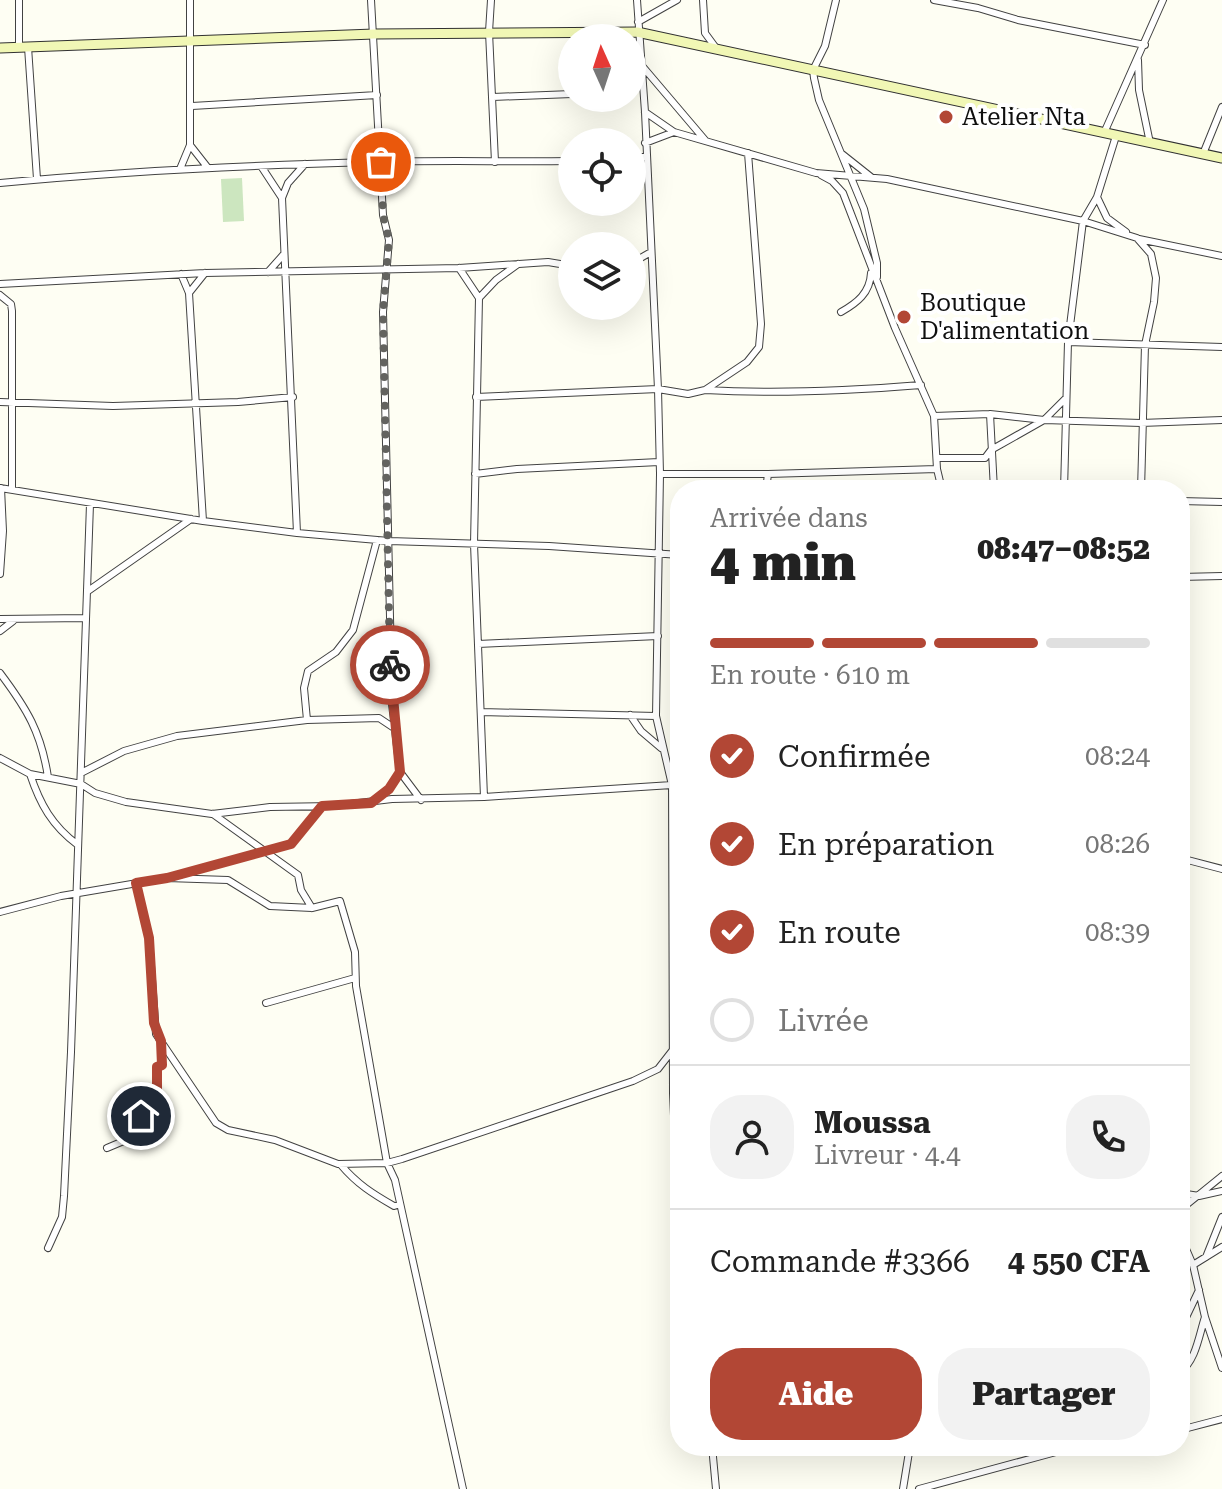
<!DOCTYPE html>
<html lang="fr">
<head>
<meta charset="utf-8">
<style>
  :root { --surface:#fff; --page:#f2f2f2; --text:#222; --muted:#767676; --line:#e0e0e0; --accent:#b24735 }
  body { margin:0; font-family:"Roboto Serif",serif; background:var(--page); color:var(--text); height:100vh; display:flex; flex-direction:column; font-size:30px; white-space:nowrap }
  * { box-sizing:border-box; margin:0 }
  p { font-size:26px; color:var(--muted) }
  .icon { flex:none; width:44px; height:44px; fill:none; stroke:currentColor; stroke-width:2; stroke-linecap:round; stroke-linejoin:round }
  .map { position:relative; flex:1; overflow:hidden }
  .panel { position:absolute; left:670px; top:480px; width:520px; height:976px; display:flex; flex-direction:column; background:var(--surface); border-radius:32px; box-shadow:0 8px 32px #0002 }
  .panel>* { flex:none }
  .needle { width:52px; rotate:357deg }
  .fabs { position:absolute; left:558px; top:24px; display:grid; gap:16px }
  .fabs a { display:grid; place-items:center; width:88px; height:88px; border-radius:50%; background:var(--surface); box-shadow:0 8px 32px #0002; font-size:40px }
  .pin { position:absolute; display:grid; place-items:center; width:68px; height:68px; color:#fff; margin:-34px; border:4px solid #fff; border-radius:50%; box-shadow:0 2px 8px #0007 }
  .courier { position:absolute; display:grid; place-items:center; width:80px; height:80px; margin:-40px; border:6px solid #b24735; border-radius:50%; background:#fff; color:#222; box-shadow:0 2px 10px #0007 }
  .overview em { font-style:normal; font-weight:800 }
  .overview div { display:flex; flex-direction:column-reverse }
  .overview { display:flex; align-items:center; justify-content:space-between; height:136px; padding:0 40px }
  h1 { font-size:52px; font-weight:800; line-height:60px }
  .bar { display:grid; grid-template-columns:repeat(4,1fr); gap:12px 8px; align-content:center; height:96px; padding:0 40px }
  .bar i { height:10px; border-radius:6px; background:var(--line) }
  .bar .current { background:var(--accent) }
  .bar p { grid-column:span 4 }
  .line { display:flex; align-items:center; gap:20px; padding:0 40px; border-top:2px solid var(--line) }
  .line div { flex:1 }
  .round { display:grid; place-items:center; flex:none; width:84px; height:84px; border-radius:32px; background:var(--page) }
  ol { padding:0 40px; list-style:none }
  li { display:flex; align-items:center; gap:24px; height:88px }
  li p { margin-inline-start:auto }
  li .icon { padding:8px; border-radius:50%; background:var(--accent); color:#fff; stroke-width:4 }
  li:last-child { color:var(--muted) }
  li i { width:44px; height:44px; border:4px solid var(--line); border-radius:50% }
  .action { display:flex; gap:16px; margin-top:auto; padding:16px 40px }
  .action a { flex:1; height:92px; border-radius:32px; background:var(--accent); color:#fff; font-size:32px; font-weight:800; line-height:92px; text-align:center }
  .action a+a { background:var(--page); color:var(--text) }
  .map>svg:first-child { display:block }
  .green { fill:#cce6bf }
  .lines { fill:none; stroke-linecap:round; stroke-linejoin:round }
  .street-casing { stroke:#424242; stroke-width:8 }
  .secondary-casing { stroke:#313131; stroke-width:11 }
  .street { stroke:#fff; stroke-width:6 }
  .secondary { stroke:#f1f7b5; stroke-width:9 }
  .done { stroke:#63635f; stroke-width:8; stroke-dasharray:0 14.4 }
  .route { stroke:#b24735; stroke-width:10 }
  .poi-dot { fill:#b24735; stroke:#fff; stroke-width:3 }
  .labels { text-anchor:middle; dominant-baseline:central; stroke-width:8; stroke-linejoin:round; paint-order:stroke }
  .poi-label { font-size:24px; fill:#0f0f0f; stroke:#fff; text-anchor:start }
</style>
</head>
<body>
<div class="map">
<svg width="1222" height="1489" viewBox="0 0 1222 1489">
  <rect width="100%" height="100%" fill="#fefef3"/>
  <path class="green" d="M242,178L244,221L223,222L221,179Z"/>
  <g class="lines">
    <g class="street-casing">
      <path id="street" d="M371,0L383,215L389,240L383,312L392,704L400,772L421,800
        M491,0L489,32L495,162
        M637,0L645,112L658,389L660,474L656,716L672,785L673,1093L680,1252
        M703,0L705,33L716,48
        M836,0L825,46L813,70L814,78L819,100L864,209L877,263V277
        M934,0L978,8L1018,20L1145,45
        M638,22L677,0
        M19,47V0
        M28,47L37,179
        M1138,60L1139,90L1150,143
        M643,67L705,140
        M493,97L572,94
        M192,106L377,95
        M645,112L674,132L816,173L887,179L1083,221L1137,238L1151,254L1156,278L1154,302L1145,345L1141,490
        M1104,133L1163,0
        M645,143L674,132
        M190,145L208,168
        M842,154L871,177
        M1203,154L1222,107
        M632,157H646
        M261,166L282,198
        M180,169L190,145V0
        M821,175L832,181L843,193L895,328L934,416L937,469L942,490
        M0,183C125,171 251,165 377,162C442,160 507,162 572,161
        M1097,197L1107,218L1126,232
        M1139,239L1222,256
        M632,263L651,252
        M459,268L479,298L474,544L484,797
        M268,272L284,254
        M181,274L189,293L203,521
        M0,284L205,273L459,268L548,262L572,266
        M189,293L205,273
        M0,295L11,304L12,311V489
        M479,298L496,280L518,264
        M841,312C857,303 870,293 871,273
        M1068,342L1222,347
        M705,390C777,394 848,391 921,385
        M476,397L658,389L688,394L705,390L747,362L759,347L761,324L748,153
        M0,402L113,406L238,402L293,397
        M990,414L994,490
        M934,416L990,414L1044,420L1141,423L1222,420
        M938,458H985L991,450L1044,420L1065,399
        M475,474L517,469L659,462
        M660,474H768L937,469
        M0,488L203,521L297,533L389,541L549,546L680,555
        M766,490L768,474
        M1064,490L1068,342L1083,221L1097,197L1116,136
        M1180,501L1222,502
        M297,533L282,198L288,183L305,164
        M0,574L3,531L1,488
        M1180,577L1222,576
        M88,591L191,519
        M0,619L86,618
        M0,631L13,621
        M478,644L658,636
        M0,673C27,709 41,732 48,777
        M481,712L656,716
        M630,715L641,731L661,748
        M307,720L304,688L308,671L336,652L353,630L377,540
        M0,758L30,774C40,804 52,826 78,845
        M81,773L124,751L177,736L307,720L344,719L379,718L394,728
        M30,774L81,784L95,793L126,802L212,814L270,807L333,806L392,799L484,797L672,785V782
        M373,802L389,789L400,772
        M213,814L298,875L301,890L312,908
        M1180,858L1222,869
        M167,878L228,880L270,906L312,908L340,901L355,952L356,986L387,1163L395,1180L463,1489
        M136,883L149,938L156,1034L216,1123L228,1130L275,1140L338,1164L387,1163L402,1159L633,1081L658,1069L672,1051
        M0,912L61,896L167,878L291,844L322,806
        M266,1003L355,978
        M107,1148L126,1140L134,1132L157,1091V1067L162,1065L161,1045
        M341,1165C357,1184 373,1194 394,1206L400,1204
        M1180,1193L1199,1196L1222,1191
        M1180,1210L1222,1176
        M1180,1235L1193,1265L1205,1317L1222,1368
        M48,1248L62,1217L64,1196L71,1052L90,504
        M1206,1257L1222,1217
        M1193,1265L1222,1247
        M1180,1330L1199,1290
        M1180,1372C1196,1361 1199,1335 1205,1317
        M1180,1430L1222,1419
        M712,1446L716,1489
        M903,1489L910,1446
        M919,1489L1078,1446"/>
    </g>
    <g class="secondary-casing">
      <path id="secondary" d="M0,48L374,34L637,32L1222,158"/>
    </g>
    <use href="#street" class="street"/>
    <use href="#secondary" class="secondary"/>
  </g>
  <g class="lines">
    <path class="done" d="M381,162L383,215L389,240L383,312L390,665"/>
    <path class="route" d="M141,1116L157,1091V1067L162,1065L161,1041L154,1023L149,938L136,883L167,878L291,844L322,806L371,803L389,789L400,772L390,665"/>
  </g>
  <g class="poi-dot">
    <circle cx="946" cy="117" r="8"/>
    <circle cx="904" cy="317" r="8"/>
  </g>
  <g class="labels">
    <g class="poi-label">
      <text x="962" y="117">Atelier Nta</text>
      <text x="920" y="303">Boutique<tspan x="920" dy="28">D'alimentation</tspan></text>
    </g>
  </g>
</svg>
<div class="fabs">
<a><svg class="needle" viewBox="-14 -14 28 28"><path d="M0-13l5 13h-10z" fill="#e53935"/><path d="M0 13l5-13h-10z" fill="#767676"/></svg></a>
<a><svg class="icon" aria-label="locate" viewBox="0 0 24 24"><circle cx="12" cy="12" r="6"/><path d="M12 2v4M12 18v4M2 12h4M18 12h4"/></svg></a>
<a><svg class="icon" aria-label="layers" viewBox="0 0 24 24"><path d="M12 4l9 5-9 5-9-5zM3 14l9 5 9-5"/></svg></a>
</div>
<div class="pin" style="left:381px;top:162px;background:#ea580c"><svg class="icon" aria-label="bag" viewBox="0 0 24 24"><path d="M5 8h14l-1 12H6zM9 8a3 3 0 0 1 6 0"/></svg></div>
<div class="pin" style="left:141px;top:1116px;background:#1f2937"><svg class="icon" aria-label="home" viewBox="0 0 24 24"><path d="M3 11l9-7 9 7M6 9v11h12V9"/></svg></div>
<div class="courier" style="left:390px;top:665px"><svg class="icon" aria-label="bike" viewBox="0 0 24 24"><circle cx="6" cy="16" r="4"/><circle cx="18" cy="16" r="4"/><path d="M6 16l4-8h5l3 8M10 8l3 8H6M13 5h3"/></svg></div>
<section class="panel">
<div class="overview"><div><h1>4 min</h1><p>Arrivée dans</p></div><em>08:47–08:52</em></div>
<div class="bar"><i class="current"></i><i class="current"></i><i class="current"></i><i></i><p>En route · 610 m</p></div>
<ol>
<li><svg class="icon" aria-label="check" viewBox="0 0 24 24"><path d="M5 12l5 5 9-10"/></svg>Confirmée<p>08:24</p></li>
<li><svg class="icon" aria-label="check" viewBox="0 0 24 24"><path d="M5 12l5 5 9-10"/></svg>En préparation<p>08:26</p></li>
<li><svg class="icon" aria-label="check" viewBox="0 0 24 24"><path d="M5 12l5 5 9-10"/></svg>En route<p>08:39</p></li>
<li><i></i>Livrée</li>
</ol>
<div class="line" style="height:144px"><a class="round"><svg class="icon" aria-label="person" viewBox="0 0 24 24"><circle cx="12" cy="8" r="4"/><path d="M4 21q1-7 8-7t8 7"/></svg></a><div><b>Moussa</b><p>Livreur · 4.4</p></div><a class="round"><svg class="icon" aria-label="phone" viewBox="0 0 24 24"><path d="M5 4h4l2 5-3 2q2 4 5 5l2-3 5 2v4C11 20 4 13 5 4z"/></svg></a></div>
<div class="line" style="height:104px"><div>Commande #3366</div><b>4 550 CFA</b></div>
<div class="action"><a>Aide</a><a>Partager</a></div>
</section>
</div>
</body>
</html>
